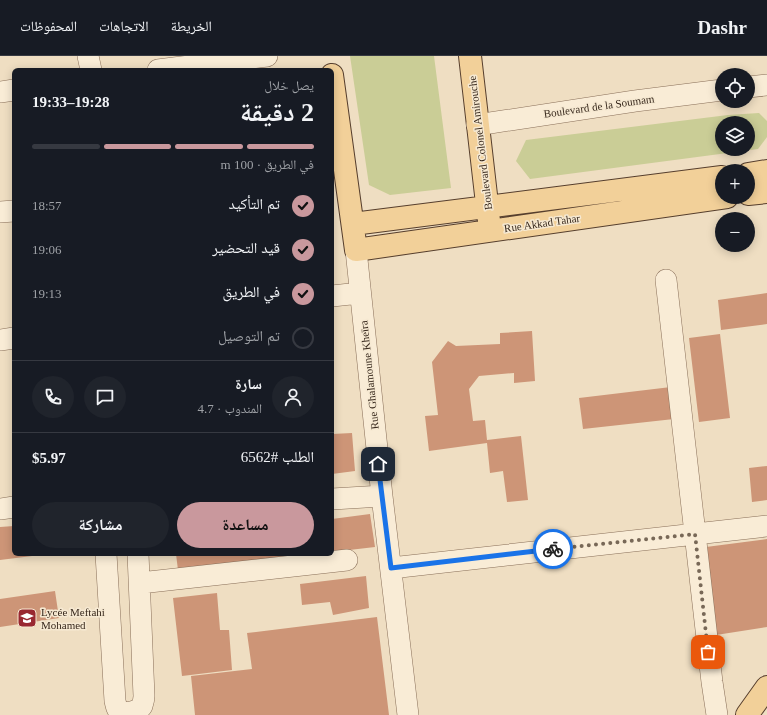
<!DOCTYPE html>
<html lang="ar">
<head>
<meta charset="utf-8">
<style>
  :root { --surface:#171b24; --page:#20242c; --text:#f1f3f6; --muted:#9ea1a6; --line:#363941; --accent:#c9989d }
  body { margin:0; font-family:"Times New Roman","Noto Naskh Arabic",serif; background:var(--page); color:var(--text); direction:rtl; height:100vh; display:flex; flex-direction:column; font-size:15px; white-space:nowrap }
  * { box-sizing:border-box; margin:0 }
  p { font-size:13px; color:var(--muted) }
  .icon { flex:none; width:22px; height:22px; fill:none; stroke:currentColor; stroke-width:2; stroke-linecap:round; stroke-linejoin:round }
  .map { position:relative; flex:1; overflow:hidden; direction:ltr }
  .side { position:absolute; left:12px; top:12px; width:322px; height:488px; display:flex; flex-direction:column; background:var(--surface); border-radius:6px; box-shadow:0 2px 10px #0003; direction:rtl }
  .side>* { flex:none }
  .fabs { position:absolute; left:715px; top:12px; display:grid; gap:8px }
  .fabs a { display:grid; place-items:center; width:40px; height:40px; border-radius:50%; background:var(--surface); box-shadow:0 2px 10px #0003; font-size:20px }
  .pin { position:absolute; display:grid; place-items:center; width:34px; height:34px; color:#fff; margin:-17px; border-radius:8px; box-shadow:0 2px 6px #0006 }
  .courier { position:absolute; display:grid; place-items:center; width:40px; height:40px; margin:-20px; border:3px solid #1a73e8; border-radius:50%; background:#fff; color:#222; box-shadow:0 1px 5px #0007 }
  .summary em { font-style:normal; font-weight:700 }
  .summary div { display:flex; flex-direction:column-reverse }
  .summary { display:flex; align-items:center; justify-content:space-between; height:68px; padding:0 20px }
  h1 { font-size:26px; font-weight:700; line-height:30px }
  .bar { display:grid; grid-template-columns:repeat(4,1fr); gap:6px 4px; align-content:center; height:48px; padding:0 20px }
  .bar i { height:5px; border-radius:3px; background:var(--line) }
  .bar .active { background:var(--accent) }
  .bar p { grid-column:span 4 }
  .line { display:flex; align-items:center; gap:10px; padding:0 20px; border-top:1px solid var(--line) }
  .line div { flex:1 }
  .round { display:grid; place-items:center; flex:none; width:42px; height:42px; border-radius:21px; background:var(--page) }
  ol { padding:0 20px; list-style:none }
  li { display:flex; align-items:center; gap:12px; height:44px }
  li p { margin-inline-start:auto }
  li .icon { padding:4px; border-radius:50%; background:var(--accent); color:#111; stroke-width:4 }
  li:last-child { color:var(--muted) }
  li i { width:22px; height:22px; border:2px solid var(--line); border-radius:50% }
  .cta { display:flex; gap:8px; margin-top:auto; padding:8px 20px }
  .cta a { flex:1; height:46px; border-radius:24px; background:var(--accent); color:#111; font-size:16px; font-weight:700; line-height:46px; text-align:center }
  .cta a+a { background:var(--page); color:var(--text) }
  header { display:flex; align-items:center; gap:24px; box-sizing:border-box; height:56px; padding:0 20px; background:var(--surface); border-bottom:1px solid var(--line) }
  header strong { font-size:19px }
  nav { display:flex; gap:22px; margin-inline-start:auto; font-size:14px }
  .map>svg:first-child { display:block }
  .green { fill:#cacd96; fill-rule:evenodd }
  .building { fill:#cd9577 }
  .lines { fill:none; stroke-linecap:round; stroke-linejoin:round }
  .street-casing { stroke:#896f59; stroke-width:22 }
  .primary-casing { stroke:#563e2d; stroke-width:24 }
  .street { stroke:#f9ecd6; stroke-width:21 }
  .primary { stroke:#f2d099; stroke-width:22 }
  .done { stroke:#786857; stroke-width:4; stroke-dasharray:0 7.2 }
  .route { stroke:#1a73e8; stroke-width:5 }
  .labels { text-anchor:middle; dominant-baseline:central; stroke-width:3; stroke-linejoin:round; paint-order:stroke }
  .street-label { font-size:11px; fill:#38291d; stroke:#f6e9d2 }
  .poi-label { font-size:11px; fill:#38291d; stroke:#f6e9d2; text-anchor:start }
</style>
</head>
<body>
<header>
<strong>Dashr</strong>
<nav><a>الخريطة</a><a>الاتجاهات</a><a>المحفوظات</a></nav>
</header>
<div class="map">
<svg width="767" height="659" viewBox="0 0 767 659">
  <rect width="100%" height="100%" fill="#efdec2"/>
  <path class="green" d="M350,0H434L451,132L390,139L369,129Z
    M759,57L767,65V81L758,93L530,123L516,105L526,84L728,59ZM722,67H748V93H722Z"/>
  <path class="building" d="M767,237V268L721,274L718,244Z
    M532,275L535,325L514,327V317L479,320L469,333L473,365L485,364L487,384L521,380L528,444L507,446L503,415L490,417L487,387L429,395L425,360L438,359L432,306L448,285L456,290L500,288V277Z
    M720,278L730,362L699,366L689,282Z
    M671,331L674,363L583,373L579,342Z
    M352,377L355,415L332,418V378Z
    M767,410V444L752,446L749,412Z
    M370,458L375,491L332,496V463Z
    M14,470V498L40,499L0,504V471Z
    M767,483V571L716,579L706,491Z
    M176,498H306L178,514Z
    M366,520L369,552L333,559L330,546L302,549L300,528Z
    M55,535L59,562L0,571V543Z
    M217,537L220,574H229L232,614L182,620L173,542Z
    M377,561L389,659H195L191,620L252,613L247,577Z"/>
  <g class="lines">
    <g class="street-casing">
      <path id="street" d="M88,0L91,14
        M158,14L267,0
        M748,31L767,29
        M0,36L14,34
        M477,69L635,45L722,34
        M0,156L14,155
        M356,194L382,440L408,659
        M666,224L712,626L717,659
        M332,240L360,237
        M0,284L14,282
        M332,443L382,440
        M0,453L14,451
        M106,498L115,645C116,648 116,652 118,654C123,659 138,656 142,650C143,647 144,644 144,640L138,498
        M391,512L767,470
        M140,527L347,504"/>
    </g>
    <g class="primary-casing">
      <path id="primary" d="M470,0L489,165
        M332,19L356,194L727,141
        M748,118L767,115
        M748,138L767,136
        M353,168L722,121
        M747,659L767,631"/>
    </g>
    <use href="#street" class="street"/>
    <use href="#primary" class="primary"/>
  </g>
  <g class="lines">
    <path class="done" d="M553,493L695,478L708,596"/>
    <path class="route" d="M378,408L391,512L553,493"/>
  </g>
  <defs>
    <g id="school-square" transform="scale(1)"><rect x="-9" y="-9" width="18" height="18" rx="4" fill="#992831" stroke="#f6e9d2"/><path d="M0-5L7-2L0 1L-7-2ZM-4 1L0 2.5L4 1V4Q0 6-4 4Z" fill="#fff"/></g>
  </defs>
  <g fill-rule="evenodd">
    <use href="#school-square" x="27" y="562"/>
  </g>
  <g class="labels">
    <g class="street-label">
      <text transform="translate(599 50) rotate(-8)">Boulevard de la Soumam</text>
      <text transform="translate(480 87) rotate(-97)">Boulevard Colonel Amirouche</text>
      <text transform="translate(542 167) rotate(-8)">Rue Akkad Tahar</text>
      <text transform="translate(369 319) rotate(-96)">Rue Ghalamoune Kheïra</text>
    </g>
    <g class="poi-label">
      <text x="41" y="556">Lycée Meftahi<tspan x="41" dy="13">Mohamed</tspan></text>
    </g>
  </g>
</svg>
<div class="fabs">
<a><svg class="icon" aria-label="locate" viewBox="0 0 24 24"><circle cx="12" cy="12" r="6"/><path d="M12 2v4M12 18v4M2 12h4M18 12h4"/></svg></a>
<a><svg class="icon" aria-label="layers" viewBox="0 0 24 24"><path d="M12 4l9 5-9 5-9-5zM3 14l9 5 9-5"/></svg></a>
<a>+</a>
<a>−</a>
</div>
<div class="pin" style="left:708px;top:596px;background:#ea580c"><svg class="icon" aria-label="bag" viewBox="0 0 24 24"><path d="M5 8h14l-1 12H6zM9 8a3 3 0 0 1 6 0"/></svg></div>
<div class="pin" style="left:378px;top:408px;background:#1f2937"><svg class="icon" aria-label="home" viewBox="0 0 24 24"><path d="M3 11l9-7 9 7M6 9v11h12V9"/></svg></div>
<div class="courier" style="left:553px;top:493px"><svg class="icon" aria-label="bike" viewBox="0 0 24 24"><circle cx="6" cy="16" r="4"/><circle cx="18" cy="16" r="4"/><path d="M6 16l4-8h5l3 8M10 8l3 8H6M13 5h3"/></svg></div>
<section class="side">
<div class="summary"><div><h1>2 دقيقة</h1><p>يصل خلال</p></div><em>19:28–19:33</em></div>
<div class="bar"><i class="active"></i><i class="active"></i><i class="active"></i><i></i><p>في الطريق · 100 m</p></div>
<ol>
<li><svg class="icon" aria-label="check" viewBox="0 0 24 24"><path d="M5 12l5 5 9-10"/></svg>تم التأكيد<p>18:57</p></li>
<li><svg class="icon" aria-label="check" viewBox="0 0 24 24"><path d="M5 12l5 5 9-10"/></svg>قيد التحضير<p>19:06</p></li>
<li><svg class="icon" aria-label="check" viewBox="0 0 24 24"><path d="M5 12l5 5 9-10"/></svg>في الطريق<p>19:13</p></li>
<li><i></i>تم التوصيل</li>
</ol>
<div class="line" style="height:72px"><a class="round"><svg class="icon" aria-label="person" viewBox="0 0 24 24"><circle cx="12" cy="8" r="4"/><path d="M4 21q1-7 8-7t8 7"/></svg></a><div><b>سارة</b><p>المندوب · 4.7</p></div><a class="round"><svg class="icon" aria-label="chat" viewBox="0 0 24 24"><path d="M4 5h16v11H9l-5 4z"/></svg></a><a class="round"><svg class="icon" aria-label="phone" viewBox="0 0 24 24"><path d="M5 4h4l2 5-3 2q2 4 5 5l2-3 5 2v4C11 20 4 13 5 4z"/></svg></a></div>
<div class="line" style="height:52px"><div>الطلب #6562</div><b>$5.97</b></div>
<div class="cta"><a>مساعدة</a><a>مشاركة</a></div>
</section>
</div>
</body>
</html>
